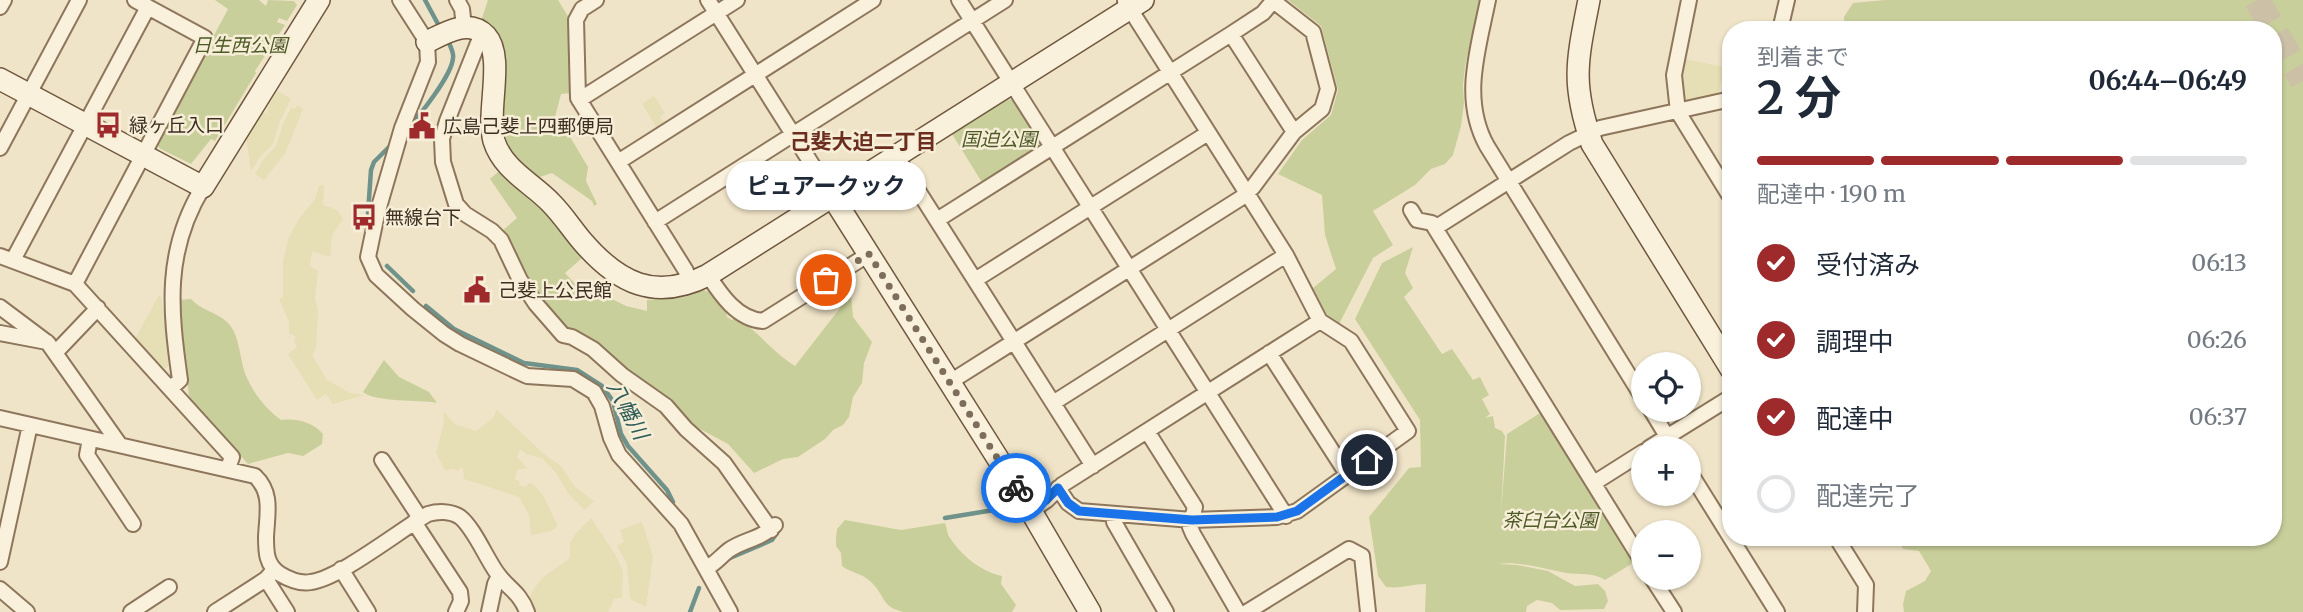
<!DOCTYPE html>
<html lang="ja">
<head>
<meta charset="utf-8">
<style>
  :root { --surface:#fff; --page:#f2f2f3; --text:#1f2937; --muted:#747a83; --line:#e0e1e3; --accent:#9e2a2b }
  body { margin:0; font-family:Merriweather,"Noto Sans JP",serif; background:var(--page); color:var(--text); height:100vh; display:flex; flex-direction:column; font-size:26px; white-space:nowrap }
  * { box-sizing:border-box; margin:0 }
  p { font-size:23px; color:var(--muted) }
  .icon { flex:none; width:38px; height:38px; fill:none; stroke:currentColor; stroke-width:2; stroke-linecap:round; stroke-linejoin:round }
  .map { position:relative; flex:1; overflow:hidden }
  .drawer { position:absolute; left:1722px; top:21px; width:560px; height:525px; display:flex; flex-direction:column; background:var(--surface); border-radius:28px; box-shadow:0 2px 5px #0004 }
  .drawer>* { flex:none }
  .controls { position:absolute; left:1631px; top:352px; display:grid; gap:14px }
  .controls a { display:grid; place-items:center; width:70px; height:70px; border-radius:50%; background:var(--surface); box-shadow:0 2px 5px #0004; font-size:35px }
  .pin { position:absolute; display:grid; place-items:center; width:60px; height:60px; color:#fff; margin:-30px; border:4px solid #fff; border-radius:50%; box-shadow:0 2px 7px #0007 }
  .courier { position:absolute; display:grid; place-items:center; width:70px; height:70px; margin:-35px; border:5px solid #1a73e8; border-radius:50%; background:#fff; color:#222; box-shadow:0 2px 9px #0007 }
  .bubble { position:absolute; height:49px; border-radius:24px; background:var(--surface); box-shadow:0 2px 5px #0004; font-size:23px; font-weight:700; line-height:49px; text-align:center }
  .headline em { font-style:normal; font-weight:700 }
  .headline div { display:flex; flex-direction:column-reverse }
  .headline { display:flex; align-items:center; justify-content:space-between; height:119px; padding:0 35px }
  h1 { font-size:46px; font-weight:700; line-height:52px }
  .bar { display:grid; grid-template-columns:repeat(4,1fr); gap:10px 7px; align-content:center; height:84px; padding:0 35px }
  .bar i { height:9px; border-radius:5px; background:var(--line) }
  .bar .selected { background:var(--accent) }
  .bar p { grid-column:span 4 }
  ol { padding:0 35px; list-style:none }
  li { display:flex; align-items:center; gap:21px; height:77px }
  li p { margin-inline-start:auto }
  li .icon { padding:7px; border-radius:50%; background:var(--accent); color:#fff; stroke-width:4 }
  li:last-child { color:var(--muted) }
  li i { width:38px; height:38px; border:4px solid var(--line); border-radius:50% }
  .map>svg:first-child { display:block }
  .farmland { fill:#e6deb5 }
  .green { fill:#c9cf9b }
  .lines { fill:none; stroke-linecap:round; stroke-linejoin:round }
  .stream { stroke:#6f938a; stroke-width:4.5 }
  .highway-tunnel { stroke:#ccc0a6; stroke-width:26; stroke-dasharray:26 13; stroke-linecap:butt }
  .street-casing { stroke:#8d765c; stroke-width:18 }
  .secondary-casing { stroke:#6f573f; stroke-width:24 }
  .street { stroke:#faf1dc; stroke-width:14 }
  .secondary { stroke:#faf1dc; stroke-width:21 }
  .done { stroke:#7c6e5b; stroke-width:7; stroke-dasharray:0 12.6 }
  .route { stroke:#1a73e8; stroke-width:9 }
  .labels { text-anchor:middle; dominant-baseline:central; stroke-width:5; stroke-linejoin:round; paint-order:stroke }
  .park-label { font-size:19px; font-style:italic; fill:#4d5a26; stroke:#f7eed8 }
  .poi-label { font-size:19px; fill:#3d2e20; stroke:#f7eed8; text-anchor:start }
  .neighbourhood-label { font-size:21px; font-weight:bold; fill:#6b2e1e; stroke:#f7eed8 }
  .water-label { font-size:21px; font-style:italic; fill:#2f5d5a; stroke:#f7eed8 }
</style>
</head>
<body>
<div class="map">
<svg width="2303" height="612" viewBox="0 0 2303 612">
  <rect width="100%" height="100%" fill="#f0e4c8"/>
  <path class="farmland" d="M1684,59L1724,67L1718,95L1683,104L1681,81Z
    M278,91L291,99L280,121L273,144L260,157L251,171L246,137L263,112L272,117L267,113L269,104Z
    M654,96L665,113L660,117L666,125L658,130L642,104Z
    M297,105L303,109L285,154L264,180L255,174L265,157L276,146L283,124L291,108L295,109Z
    M324,185L323,205L337,210L343,219L332,235L330,257L312,251L310,266L318,271L315,300L318,308L316,348L312,355L327,380L350,393L364,395L333,404L326,394L317,400L288,354L297,347L294,341L296,337L289,333V322L279,299L283,297V262L288,239L298,220L315,199L319,186Z
    M159,295L161,297L171,363L166,368L162,367L135,339Z
    M497,410L545,455L561,466L575,487L594,501L585,510L570,496L556,473L542,458L525,454L526,453L520,450L517,457L527,468L517,470L515,479L520,482L519,485L525,487L529,483L534,485L543,495L557,524L556,528L551,531L531,535L529,515L519,497L464,479L463,468H460L458,471L452,469L445,470L436,453L444,422L443,411L455,424L476,431L492,419Z
    M591,518L615,554L623,571L622,598L614,599L608,612H531L527,603L533,590L542,578L570,558V543L576,533Z
    M642,522L653,556L646,607L630,599L627,563L617,546L624,542L620,530Z"/>
  <path class="green" d="M215,0H259L266,6L268,0L294,1L297,5L287,21L279,18L277,22L285,25L255,71L256,73L215,141L211,139L191,164L159,148L157,142L228,9Z
    M488,0H558L569,18L572,93L561,94L555,117L569,135L588,167L586,181L597,204L594,206L592,201L552,173L540,177C497,151 502,123 504,78C505,65 506,52 500,40C496,33 487,27 481,21Z
    M1288,0H1480L1465,66L1463,85L1464,103L1461,126L1453,155L1445,164L1431,169L1415,185L1373,211L1393,245L1373,258L1338,326L1326,313L1313,288L1336,269L1325,235L1322,195L1278,174L1302,140L1331,115L1338,90L1321,26Z
    M1885,0H2303V612H1904L1903,604L1906,591L1925,581L1931,571L1919,551L1903,549L1897,537H2273V30L1845,29L1844,17L1853,3Z
    M1006,99L1016,100L1041,141L1040,149L983,184L952,134Z
    M498,172L546,214L582,258L565,273L577,286L602,294L626,306L647,311V300L685,297L703,290L712,293L726,311L727,317L732,320L737,317C758,332 773,352 795,366L851,294L853,317L872,342L864,363L862,383L853,397L849,417L843,425L833,430L825,439L798,457L783,459L754,473L728,444L698,428L692,427L572,330C542,313 517,262 502,231L517,218L490,179Z
    M1413,247L1405,273L1413,288L1404,297L1442,354L1452,349L1473,380L1480,377L1489,395L1482,399L1490,414L1485,418L1493,416L1495,428L1502,431L1505,436L1501,514L1507,434L1540,413L1633,563L1605,580C1593,572 1579,575 1566,573C1543,569 1520,561 1498,564L1517,565L1548,571L1575,586L1598,584L1605,591L1608,601L1604,609L1560,610L1552,603L1537,600L1527,606L1526,612H1425L1426,584C1413,584 1400,589 1386,587L1378,576L1369,517L1409,468L1421,467L1420,420L1355,319L1382,263Z
    M191,299C202,311 217,312 227,322C241,335 239,361 247,378C254,394 267,410 281,420C296,418 313,422 323,434L322,444L303,456L288,453L248,464L196,407L189,396L178,309V300Z
    M384,360L399,377L429,392L437,403C418,399 377,403 363,392Z
    M845,520L901,530L945,523C947,528 947,534 950,538C962,556 980,571 1002,576L1001,584L1016,605L1012,612H903C880,606 886,596 871,582C861,572 850,573 842,566L841,553L836,546V538L837,529Z"/>
  <g class="lines">
    <path class="stream" d="M425,0L438,24
      M408,128C420,115 452,75 453,58C454,53 451,48 449,43
      M368,213L371,170L374,162L392,144
      M387,266L413,291
      M426,306L454,329L524,363L577,370L602,386L613,401L621,434L628,446L667,490L673,502
      M945,518L1006,508
      M730,558L772,540L781,527
      M690,612L699,588"/>
    <path class="highway-tunnel" d="M2257,0L2303,81"/>
    <g class="street-casing">
      <path id="street" d="M400,0L427,42L428,62L402,128L377,214L368,257L376,275L413,309L444,334L460,344L527,376L573,379L594,392L602,406L611,438L619,455L681,524L730,612
        M457,0L462,9L464,27
        M596,0L582,9L576,20L578,98L686,271L688,283
        M708,0L832,196
        M959,0L1286,516
        M1488,0C1478,50 1461,99 1487,146L1643,398
        M1689,0L1674,75L1678,112L1731,198
        M0,7L4,0
        M1780,30L1787,0
        M482,33L447,121L442,139L443,162L456,204L465,214L492,231L501,240L520,280L536,304L563,335L572,337L593,349L622,375L666,406L686,429L724,463L771,530
        M1231,34L1294,132
        M579,100L737,0
        M0,148L79,0
        M896,156L1093,466
        M618,162L873,0
        M1411,210L1417,220L1432,223L1435,228
        M937,220L1231,34L1263,13L1273,1
        M655,222L1005,0
        M0,256L75,284L232,457L228,468
        M13,260L148,7
        M708,275C721,295 737,319 763,321L869,254
        M975,280L1208,133
        M75,284L205,38L135,0
        M0,307L48,343L120,445
        M0,333L47,342
        M56,352L98,308
        M1269,353L1347,474
        M950,382L1241,198L1253,187L1294,132L1322,109L1328,89L1313,32L1272,0
        M171,388L180,380C170,309 164,251 203,187
        M1053,403L1286,255
        M1651,410L1674,448
        M0,418L255,476C273,493 267,514 266,537C266,552 266,565 280,574C290,580 300,584 311,582C340,578 400,530 428,514C438,511 451,511 460,517C474,528 486,558 497,573C507,588 520,592 527,612
        M1147,431L1195,507L1190,527L1193,534L1238,612
        M90,439L87,455L133,524
        M1649,448L1731,397
        M382,460L420,518
        M1689,471L1777,612
        M1594,483L1643,452
        M1058,488L1068,503L1079,511L1192,520L1277,517L1297,511L1408,431L1351,341L1320,321L1286,255L1125,1
        M1031,511L1047,500L1062,485L1320,321
        M1114,514V522L1166,612
        M414,522L460,592L461,601L456,612
        M1836,537L1866,585L1865,612
        M0,562L30,425
        M1643,563L1435,228L1569,143L1600,128L1731,99
        M707,568C716,563 721,556 729,550C745,539 760,540 775,525
        M341,569L368,612
        M1652,578L1674,612
        M266,579L287,612
        M0,589L27,612
        M131,612L169,587
        M215,612L266,579L274,570
        M489,612L495,584L499,576
        M1247,612L1349,549L1362,556L1368,612"/>
    </g>
    <g class="secondary-casing">
      <path id="secondary" d="M1589,0C1577,61 1571,83 1592,144L1731,369
        M427,42C445,33 469,18 486,36C505,57 486,112 494,141C503,170 532,183 551,203C563,215 571,228 582,241C618,283 655,302 708,275L1143,0
        M0,79L203,187L319,0
        M832,196L1031,511L1090,612"/>
    </g>
    <use href="#street" class="street"/>
    <use href="#secondary" class="secondary"/>
  </g>
  <g class="lines">
    <path class="done" d="M826,280L869,254L1016,488"/>
    <path class="route" d="M1016,488L1031,511L1046,500L1058,488L1068,503L1079,511L1192,520L1277,517L1297,511L1367,460"/>
  </g>
  <defs>
    <g id="bus-bare" transform="scale(2.1)"><path d="M-5-6H5V4H4V6H2V4H-2V6H-4V4H-5ZM-3.5-4V0h7V-4ZM-3.5 1.2v1.5H-2V1.2ZM2 1.2v1.5H3.5V1.2Z" fill="#9e2a2b" stroke="#f7eed8" stroke-width="2.5" paint-order="stroke"/></g>
    <g id="civic-bare" transform="scale(2.1)"><path d="M-.6-6.5H3V-4.5H.6V-3L4-1V1h2V6H-6V1h2V-1L-.6-3ZM-1.2 2.5V6h2.4V2.5Z" fill="#9e2a2b" stroke="#f7eed8" stroke-width="2.5" paint-order="stroke"/></g>
  </defs>
  <g fill-rule="evenodd">
    <use href="#bus-bare" x="108" y="125"/>
    <use href="#civic-bare" x="422" y="126"/>
    <use href="#bus-bare" x="364" y="217"/>
    <use href="#civic-bare" x="477" y="290"/>
  </g>
  <g class="labels">
    <g class="park-label">
      <text x="240" y="45">日生西公園</text>
      <text x="999" y="139">国迫公園</text>
      <text x="1550" y="520">茶臼台公園</text>
    </g>
    <g class="poi-label">
      <text x="129" y="125">緑ヶ丘入口</text>
      <text x="443" y="126">広島己斐上四郵便局</text>
      <text x="385" y="217">無線台下</text>
      <text x="498" y="290">己斐上公民館</text>
    </g>
    <g class="neighbourhood-label">
      <text x="863" y="141">己斐大迫二丁目</text>
    </g>
    <g class="water-label">
      <text transform="translate(628 410) rotate(62)">八幡川</text>
    </g>
  </g>
</svg>
<div class="controls">
<a><svg class="icon" aria-label="locate" viewBox="0 0 24 24"><circle cx="12" cy="12" r="6"/><path d="M12 2v4M12 18v4M2 12h4M18 12h4"/></svg></a>
<a>+</a>
<a>−</a>
</div>
<div class="pin" style="left:826px;top:280px;background:#ea580c"><svg class="icon" aria-label="bag" viewBox="0 0 24 24"><path d="M5 8h14l-1 12H6zM9 8a3 3 0 0 1 6 0"/></svg></div>
<div class="pin" style="left:1367px;top:460px;background:#1f2937"><svg class="icon" aria-label="home" viewBox="0 0 24 24"><path d="M3 11l9-7 9 7M6 9v11h12V9"/></svg></div>
<div class="courier" style="left:1016px;top:488px"><svg class="icon" aria-label="bike" viewBox="0 0 24 24"><circle cx="6" cy="16" r="4"/><circle cx="18" cy="16" r="4"/><path d="M6 16l4-8h5l3 8M10 8l3 8H6M13 5h3"/></svg></div>
<div class="bubble" style="left:726px;top:161px;width:200px">ピュアークック</div>
<section class="drawer">
<div class="headline"><div><h1>2 分</h1><p>到着まで</p></div><em>06:44–06:49</em></div>
<div class="bar"><i class="selected"></i><i class="selected"></i><i class="selected"></i><i></i><p>配達中 · 190 m</p></div>
<ol>
<li><svg class="icon" aria-label="check" viewBox="0 0 24 24"><path d="M5 12l5 5 9-10"/></svg>受付済み<p>06:13</p></li>
<li><svg class="icon" aria-label="check" viewBox="0 0 24 24"><path d="M5 12l5 5 9-10"/></svg>調理中<p>06:26</p></li>
<li><svg class="icon" aria-label="check" viewBox="0 0 24 24"><path d="M5 12l5 5 9-10"/></svg>配達中<p>06:37</p></li>
<li><i></i>配達完了</li>
</ol>
</section>
</div>
</body>
</html>
